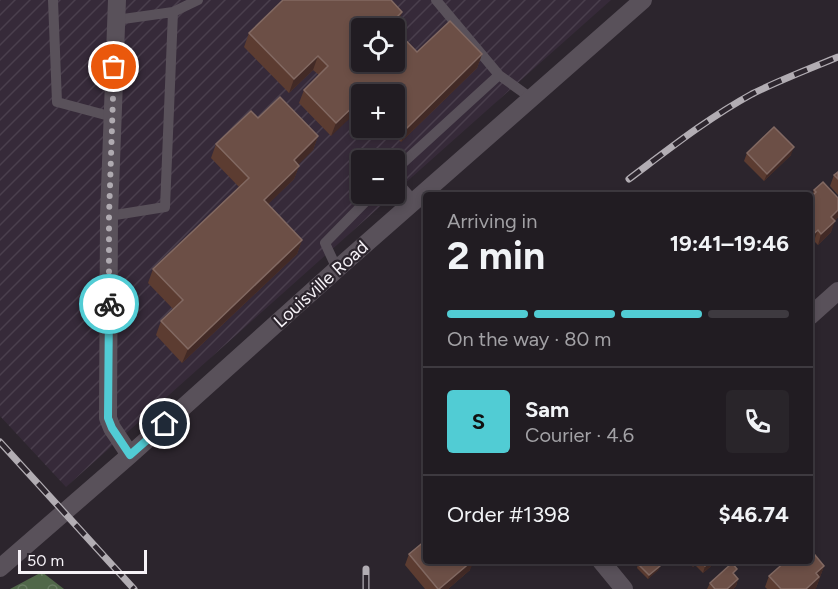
<!DOCTYPE html>
<html lang="en">
<head>
<meta charset="utf-8">
<style>
  :root { --surface:#211c22; --page:#29252a; --text:#f1f3f6; --muted:#a2a1a5; --line:#3e3a40; --accent:#51ccd4 }
  body { margin:0; font-family:Figtree,sans-serif; background:var(--page); color:var(--text); height:100vh; display:flex; flex-direction:column; font-size:22px; white-space:nowrap }
  * { box-sizing:border-box; margin:0 }
  p { font-size:20px; color:var(--muted) }
  .icon { flex:none; width:33px; height:33px; fill:none; stroke:currentColor; stroke-width:2; stroke-linecap:round; stroke-linejoin:round }
  .map { position:relative; flex:1; overflow:hidden }
  .drawer { position:absolute; left:423px; top:192px; width:390px; height:372px; display:flex; flex-direction:column; background:var(--surface); border-radius:6px; box-shadow:0 3px 9px #0003,0 0 0 2px var(--line) }
  .drawer>* { flex:none }
  .buttons { position:absolute; left:351px; top:18px; display:grid; gap:12px }
  .buttons a { display:grid; place-items:center; width:54px; height:54px; border-radius:6px; background:var(--surface); box-shadow:0 3px 9px #0003,0 0 0 2px var(--line); font-size:30px }
  .scale { position:absolute; left:18px; bottom:15px; width:129px; box-sizing:border-box; padding-left:6px; border:3px solid #f6f2f7; border-top:0; font-size:16px; line-height:21px; white-space:nowrap; color:#f6f2f7; -webkit-text-stroke:4px #2c252d; paint-order:stroke }
  .pin { position:absolute; display:grid; place-items:center; width:51px; height:51px; color:#fff; margin:-26px; border:3px solid #fff; border-radius:50%; box-shadow:0 2px 6px #0007 }
  .courier { position:absolute; display:grid; place-items:center; width:60px; height:60px; margin:-30px; border:4px solid #51ccd4; border-radius:50%; background:#fff; color:#222; box-shadow:0 2px 8px #0007 }
  .head em { font-style:normal; font-weight:700 }
  .head div { display:flex; flex-direction:column-reverse }
  .head { display:flex; align-items:center; justify-content:space-between; height:102px; padding:0 24px }
  h1 { font-size:39px; font-weight:700; line-height:45px }
  .bar { display:grid; grid-template-columns:repeat(4,1fr); gap:9px 6px; align-content:center; height:72px; padding:0 24px }
  .bar i { height:8px; border-radius:4px; background:var(--line) }
  .bar .on { background:var(--accent) }
  .bar p { grid-column:span 4 }
  .line { display:flex; align-items:center; gap:15px; padding:0 24px; border-top:2px solid var(--line) }
  .line div { flex:1 }
  .round { display:grid; place-items:center; flex:none; width:63px; height:63px; border-radius:6px; background:var(--page) }
  .map>svg:first-child { display:block }
  .industrial { fill:url(#industrial-furrows); fill-rule:evenodd }
  .forest { fill:url(#forest-crowns) }
  .lines { fill:none; stroke-linecap:round; stroke-linejoin:round }
  .lane { stroke:#59515a; stroke-width:10 }
  .street { stroke:#59515a; stroke-width:18 }
  .secondary { stroke:#59515a; stroke-width:18 }
  .rail-casing { stroke:#b2adb3; stroke-width:7 }
  .rail { stroke:#2c252d; stroke-width:4.5; stroke-dasharray:14; stroke-linecap:butt }
  .wall { fill:#5c3c31 }
  .shaded-wall { fill:#422a26 }
  .building { fill:#6c4f46; stroke:#826962; stroke-width:1.5; fill-rule:evenodd }
  .done { stroke:#afaab0; stroke-width:6; stroke-dasharray:0 10.8 }
  .route { stroke:#51ccd4; stroke-width:8 }
  .labels { text-anchor:middle; dominant-baseline:central; stroke-width:4.5; stroke-linejoin:round; paint-order:stroke }
  .street-label { font-size:18px; fill:#f6f2f7; stroke:#2c252d }
</style>
</head>
<body>
<div class="map">
<svg width="838" height="589" viewBox="0 0 838 589">
  <defs>
    <pattern id="industrial-furrows" width="10" height="10" patternUnits="userSpaceOnUse" patternTransform="scale(1.5)"><rect width="10" height="10" fill="#362a39"/><path d="M-1 1l2-2M0 10L10 0M9 11l2-2" fill="none" stroke="#4a3f4d"/></pattern>
    <pattern id="forest-crowns" width="20" height="18" patternUnits="userSpaceOnUse" patternTransform="scale(1.5)"><rect width="20" height="18" fill="#506749"/><path d="M2 6a3 3 0 1 1 6 0M12 15a3 3 0 1 1 6 0" fill="none" stroke="#6a7d64"/></pattern>
  </defs>
  <rect width="100%" height="100%" fill="#2c252d"/>
  <path class="industrial" d="M0,0H611L394,193V160H362V194H394L66,487L0,416ZM362,28H394V62H362ZM362,94H394V128H362Z"/>
  <path class="forest" d="M42,572L64,589H10Z"/>
  <g class="lines">
    <path class="lane" d="M53,0L57,102L113,117
      M436,0L499,75
      M116,20L173,12L198,0
      M394,171L499,75L531,98
      M394,178L414,201
      M109,216L165,207L173,12
      M337,269L325,243L373,194"/>
    <path class="street" d="M810,316L838,291
      M601,561L624,589"/>
    <path class="secondary" d="M117,0L109,216L108,418L112,428L130,455
      M0,568L130,455L337,269L643,0"/>
    <g class="rail-casing">
      <path id="rail" d="M629,179C669,149 708,118 752,94C780,80 809,69 838,57
        M0,442L134,589
        M366,589V569"/>
    </g>
    <use href="#rail" class="rail"/>
  </g>
  <path class="wall" d="M402,12L397,26L395,28L417,52L482,54L477,68L401,142L388,128H394V94H362L331,136L299,103L304,90L319,75L313,70L289,93L244,47L249,33Z
    M258,118L318,136L313,150L298,164L299,166L294,179L268,204L302,240L297,254L182,363L156,335L161,321L173,309L148,283L153,269L239,187L211,158L216,144Z
    M747,153L791,155L764,181L744,161Z
    M838,172V195L830,186L834,175Z
    M814,190L838,198V217L834,221L831,232L818,245L814,241L812,196Z
    M409,554L470,570L448,589H425L405,565Z
    M642,561H664L659,565L660,566L658,570L648,579L637,568L638,564Z
    M688,561H717L703,573L695,565L693,567Z
    M782,561H810L824,566L816,588L814,589H767L765,587L769,576L780,566Z
    M738,579L736,586L733,589H707L710,583Z"/>
  <path class="shaded-wall" d="M402,12L397,26L394,28L390,24Z
    M482,54L477,68L401,142L407,128Z
    M318,56L313,70L289,93L294,79Z
    M362,98V107L331,136L336,123Z
    M318,136L313,150L289,174L294,160Z
    M794,147L791,155L764,181L767,174Z
    M299,166L294,179L258,214L264,200Z
    M838,210V217L827,228L831,217Z
    M835,221L831,232L818,245L821,234Z
    M818,230L814,241L810,244V237Z
    M302,240L297,254L182,363L188,349Z
    M472,561H474L470,570L448,589H439Z
    M659,561H664L657,567Z
    M711,561H717L703,573L705,566Z
    M660,566L658,570L648,579L649,575Z
    M824,566L816,588L814,589H806L816,573Z
    M738,579L736,586L733,589H727Z"/>
  <path class="building" d="M283,0H391L402,12L390,24L417,52L450,21L482,54L407,128L394,116V94H374L370,90L365,94H362V98L336,123L304,90L328,66L318,56L294,79L249,33ZM362,28H394V62H362Z
    M280,97L318,136L294,160L299,166L264,200L302,240L188,349L161,321L183,300L153,269L249,178L216,144L251,111L258,118Z
    M774,127L794,147L767,174L747,153Z
    M838,172V179L834,175Z
    M823,182L838,198V210L831,217L835,221L821,234L818,230L810,237V198L816,192L814,190Z
    M426,540V561H472L439,589H438L409,554Z
    M810,549L824,566L816,573L819,577L806,589H781L769,576L786,561H810Z
    M642,561H655L660,566L649,575L638,564Z
    M701,561H711L705,566Z
    M732,563L737,569L733,573L738,579L727,589H715L710,583Z"/>
  <g class="lines">
    <path class="done" d="M109,304V216L114,67"/>
    <path class="route" d="M109,304L108,418L112,428L130,455L165,424"/>
  </g>
  <g class="labels">
    <g class="street-label">
      <text transform="translate(321 284) rotate(-42)">Louisville Road</text>
    </g>
  </g>
</svg>
<div class="buttons">
<a><svg class="icon" aria-label="locate" viewBox="0 0 24 24"><circle cx="12" cy="12" r="6"/><path d="M12 2v4M12 18v4M2 12h4M18 12h4"/></svg></a>
<a>+</a>
<a>−</a>
</div>
<div class="scale">50 m</div>
<div class="pin" style="left:114px;top:67px;background:#ea580c"><svg class="icon" aria-label="bag" viewBox="0 0 24 24"><path d="M5 8h14l-1 12H6zM9 8a3 3 0 0 1 6 0"/></svg></div>
<div class="pin" style="left:165px;top:424px;background:#1f2937"><svg class="icon" aria-label="home" viewBox="0 0 24 24"><path d="M3 11l9-7 9 7M6 9v11h12V9"/></svg></div>
<div class="courier" style="left:109px;top:304px"><svg class="icon" aria-label="bike" viewBox="0 0 24 24"><circle cx="6" cy="16" r="4"/><circle cx="18" cy="16" r="4"/><path d="M6 16l4-8h5l3 8M10 8l3 8H6M13 5h3"/></svg></div>
<section class="drawer">
<div class="head"><div><h1>2 min</h1><p>Arriving in</p></div><em>19:41–19:46</em></div>
<div class="bar"><i class="on"></i><i class="on"></i><i class="on"></i><i></i><p>On the way · 80 m</p></div>
<div class="line" style="height:108px"><b class="round" style="background:var(--accent);color:#111">S</b><div><b>Sam</b><p>Courier · 4.6</p></div><a class="round"><svg class="icon" aria-label="phone" viewBox="0 0 24 24"><path d="M5 4h4l2 5-3 2q2 4 5 5l2-3 5 2v4C11 20 4 13 5 4z"/></svg></a></div>
<div class="line" style="height:78px"><div>Order #1398</div><b>$46.74</b></div>
</section>
</div>
</body>
</html>
